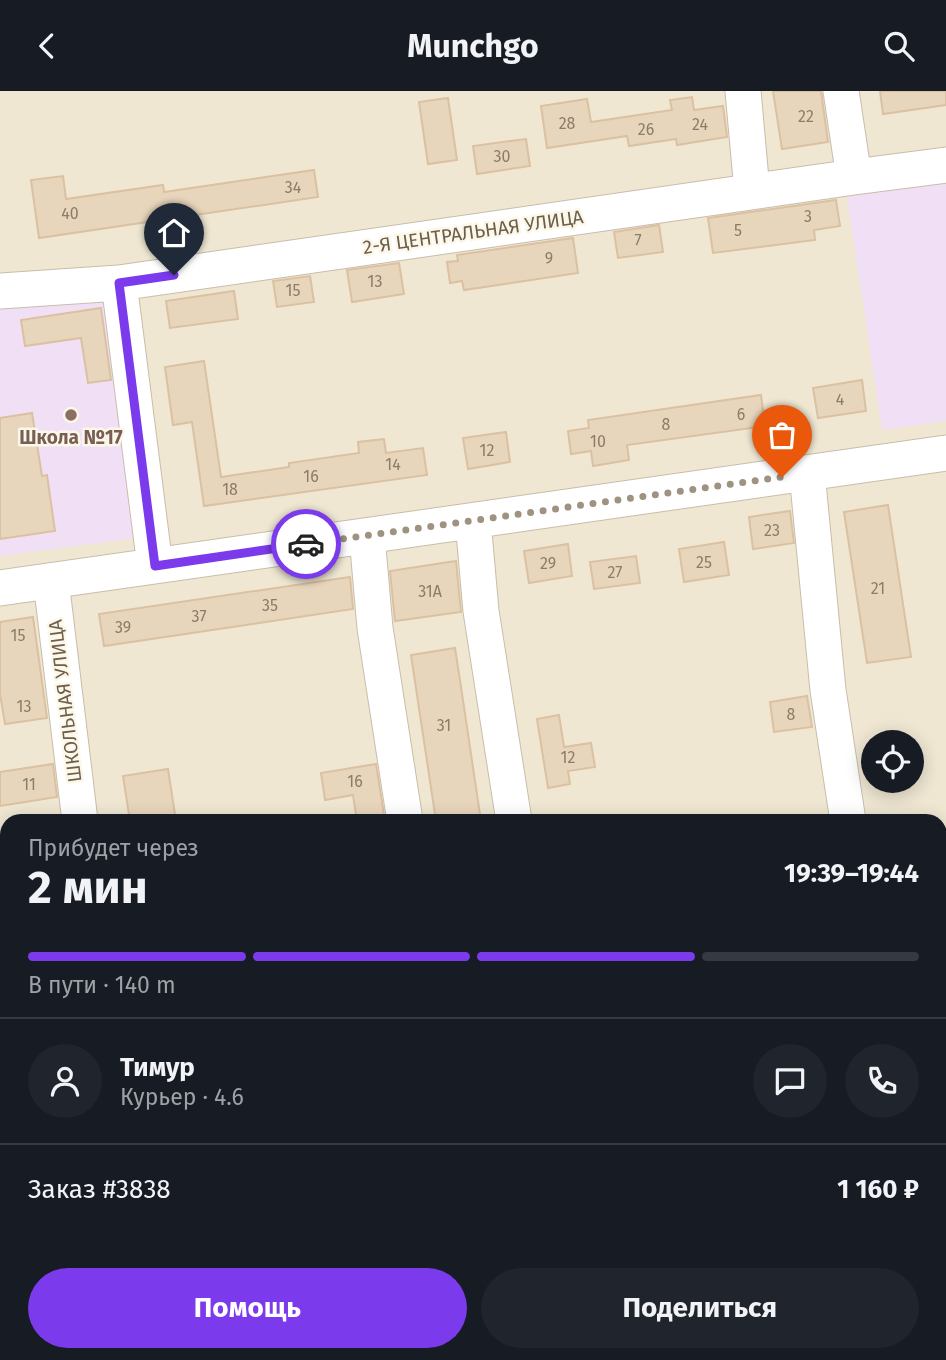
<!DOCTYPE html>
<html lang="ru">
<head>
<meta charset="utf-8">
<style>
  :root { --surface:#171b24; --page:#20242c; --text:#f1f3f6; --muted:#9ea1a6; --line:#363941; --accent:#7c3aed }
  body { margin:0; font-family:"Fira Sans",sans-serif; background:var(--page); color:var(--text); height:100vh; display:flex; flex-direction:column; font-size:26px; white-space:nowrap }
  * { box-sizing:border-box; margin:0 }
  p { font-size:23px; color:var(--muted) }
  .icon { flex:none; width:38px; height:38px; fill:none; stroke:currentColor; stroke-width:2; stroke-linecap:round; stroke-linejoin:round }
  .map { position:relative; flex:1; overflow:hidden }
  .side { position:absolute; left:0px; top:723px; width:947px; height:548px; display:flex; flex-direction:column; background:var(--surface); border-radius:21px 21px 0 0; box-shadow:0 4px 18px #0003 }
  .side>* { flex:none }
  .fabs { position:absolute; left:861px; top:639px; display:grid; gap:14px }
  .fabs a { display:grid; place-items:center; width:63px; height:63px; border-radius:50%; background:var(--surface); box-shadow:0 4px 18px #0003; font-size:35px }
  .pin { position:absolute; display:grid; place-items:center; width:60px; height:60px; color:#fff; margin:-72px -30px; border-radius:50% 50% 50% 0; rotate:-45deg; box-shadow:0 0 7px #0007 }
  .pin .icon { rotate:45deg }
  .courier { position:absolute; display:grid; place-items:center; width:70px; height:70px; margin:-35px; border:5px solid #7c3aed; border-radius:50%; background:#fff; color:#222; box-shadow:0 2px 9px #0007 }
  .overview em { font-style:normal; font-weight:700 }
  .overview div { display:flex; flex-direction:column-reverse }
  .overview { display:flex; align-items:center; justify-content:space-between; height:119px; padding:0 28px }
  h1 { font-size:46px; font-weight:700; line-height:52px }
  .bar { display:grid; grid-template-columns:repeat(4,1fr); gap:10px 7px; align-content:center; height:84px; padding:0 28px }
  .bar i { height:9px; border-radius:5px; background:var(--line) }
  .bar .current { background:var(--accent) }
  .bar p { grid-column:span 4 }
  .line { display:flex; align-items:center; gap:18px; padding:0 28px; border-top:2px solid var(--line) }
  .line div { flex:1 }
  .round { display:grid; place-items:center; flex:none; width:74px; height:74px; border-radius:37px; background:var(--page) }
  .primary-button { display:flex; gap:14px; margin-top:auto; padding:14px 28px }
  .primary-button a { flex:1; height:80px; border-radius:42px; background:var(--accent); color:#fff; font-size:28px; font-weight:700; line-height:80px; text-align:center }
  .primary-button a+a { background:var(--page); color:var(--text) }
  header { display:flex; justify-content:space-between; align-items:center; height:91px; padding:0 28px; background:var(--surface); font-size:32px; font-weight:700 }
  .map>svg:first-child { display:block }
  .residential { fill:#efe7d2; fill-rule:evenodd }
  .education { fill:#f1e0f5 }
  .building { fill:#e8d6bc; stroke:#dbc1a1; stroke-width:2 }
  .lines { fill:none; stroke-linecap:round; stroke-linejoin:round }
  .minor-casing { stroke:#c8bdab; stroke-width:37 }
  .minor { stroke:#fff; stroke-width:35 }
  .done { stroke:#9f9281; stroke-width:7; stroke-dasharray:0 12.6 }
  .route { stroke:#7c3aed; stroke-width:9 }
  .education-dot { fill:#8d6e63; stroke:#fcf8e9; stroke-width:2.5 }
  .labels { text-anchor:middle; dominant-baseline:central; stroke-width:5; stroke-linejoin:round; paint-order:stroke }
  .number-label { font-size:16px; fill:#8c7c68 }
  .street-label { font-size:19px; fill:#6e5e4c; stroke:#fcf8e9 }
  .education-label { font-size:19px; font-weight:bold; fill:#785e54; stroke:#fcf8e9 }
</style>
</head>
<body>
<header><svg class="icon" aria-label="back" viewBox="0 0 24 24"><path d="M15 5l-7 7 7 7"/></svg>Munchgo<svg class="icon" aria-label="search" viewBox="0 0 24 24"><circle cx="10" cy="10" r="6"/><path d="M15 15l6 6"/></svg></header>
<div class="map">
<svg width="946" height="1269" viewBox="0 0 946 1269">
  <rect width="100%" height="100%" fill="#f9f4e3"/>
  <path class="residential" d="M0,0H946V1269H0ZM873,651H912V690H873ZM7,730H940V1264H7Z"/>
  <path class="education" d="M946,70V330L882,339L844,85Z
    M123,188L158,444L0,465V205Z"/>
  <path class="building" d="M773,0H821L828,51L782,58Z
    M880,0H946V14L883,23Z
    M692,6L694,19L723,15L727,46L677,54L676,48L629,55L627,45L547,57L541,15L587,8L591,31L672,19L670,9Z
    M448,7L457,69L428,73L419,11Z
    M526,48L530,75L477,83L473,55Z
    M314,79L318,106L39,147L31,89L63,85L66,108L163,94L164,101Z
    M836,109L840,135L814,139L815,149L713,162L708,127Z
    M659,134L663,161L618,167L614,141Z
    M573,147L578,182L464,199L462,190L450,192L447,171L458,170L457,164Z
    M399,172L404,203L352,211L347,179Z
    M310,185L314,211L277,216L273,190Z
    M234,200L238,228L170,237L166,210Z
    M101,217L111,289L88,292L81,247L25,255L21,229Z
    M204,270L221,386L289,376V372L359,362L358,351L384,348L386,362L423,357L427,384L204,415L192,331L173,334L165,276Z
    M862,289L866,320L818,327L813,297Z
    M761,304L765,335L627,354L629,369L593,375L591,360L571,363L568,340L589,337L588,329Z
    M32,322L42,385L47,384L55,440L0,448V327Z
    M506,341L510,371L468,378L463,347Z
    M888,414L911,566L867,572L844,421Z
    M790,420L794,452L753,458L749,426Z
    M724,451L729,484L684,491L679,458Z
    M568,453L572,485L529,492L524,460Z
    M636,465L640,492L594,498L590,471Z
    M456,470L461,521L395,530L390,480Z
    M350,486L353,518L104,555L99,523Z
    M33,526L47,627L5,633L0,603V531Z
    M455,557L461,596L481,730H436L411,564Z
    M807,605L812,636L774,641L770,611Z
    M559,624L564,656L591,652L595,676L568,680L570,693L548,697L537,628Z
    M53,673L57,706L0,715V681Z
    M376,673L385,730H357L353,704L325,709L321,682Z
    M168,678L176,730H130L123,685Z"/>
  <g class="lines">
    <g class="minor-casing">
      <path id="minor" d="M743,0L752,100
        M841,0L854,86
        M119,192L155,475
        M0,200L119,192L854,86L946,74
        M807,382L828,599L848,730
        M473,430L481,520L514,730
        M367,445L375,537L405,730
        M51,490L80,730
        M0,497L946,362
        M940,770L946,769
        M0,886L7,885
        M940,1126L946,1125
        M0,1259L7,1258"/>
    </g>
    <use href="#minor" class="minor"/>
  </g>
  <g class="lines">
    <path class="done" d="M306,453L782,386"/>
    <path class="route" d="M174,184L119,192L155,475L306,453"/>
  </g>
  <circle class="education-dot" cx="71" cy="324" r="7"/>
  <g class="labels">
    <g class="number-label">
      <text x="806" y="25">22</text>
      <text x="567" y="32">28</text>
      <text x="700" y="33">24</text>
      <text x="646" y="38">26</text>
      <text x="502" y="65">30</text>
      <text x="293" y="96">34</text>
      <text x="70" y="122">40</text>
      <text x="808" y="125">3</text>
      <text x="738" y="139">5</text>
      <text x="638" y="149">7</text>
      <text x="549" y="167">9</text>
      <text x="375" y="190">13</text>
      <text x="293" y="199">15</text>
      <text x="840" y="308">4</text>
      <text x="741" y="323">6</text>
      <text x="666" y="333">8</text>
      <text x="598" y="350">10</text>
      <text x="487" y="359">12</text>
      <text x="393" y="373">14</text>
      <text x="311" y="385">16</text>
      <text x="230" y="398">18</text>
      <text x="772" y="439">23</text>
      <text x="704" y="471">25</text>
      <text x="548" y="472">29</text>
      <text x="615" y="481">27</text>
      <text x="878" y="497">21</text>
      <text x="430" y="500">31А</text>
      <text x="270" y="514">35</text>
      <text x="199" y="525">37</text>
      <text x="123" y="536">39</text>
      <text x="18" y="544">15</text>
      <text x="24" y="615">13</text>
      <text x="791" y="623">8</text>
      <text x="444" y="634">31</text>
      <text x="568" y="666">12</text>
      <text x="355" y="690">16</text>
      <text x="29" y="693">11</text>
    </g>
    <g class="street-label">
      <text transform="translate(473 141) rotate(-8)">2-Я ЦЕНТРАЛЬНАЯ УЛИЦА</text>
      <text transform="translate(65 610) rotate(-97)">ШКОЛЬНАЯ УЛИЦА</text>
    </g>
    <g class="education-label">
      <text x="71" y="346">Школа №17</text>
    </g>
  </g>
</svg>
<div class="fabs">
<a><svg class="icon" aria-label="locate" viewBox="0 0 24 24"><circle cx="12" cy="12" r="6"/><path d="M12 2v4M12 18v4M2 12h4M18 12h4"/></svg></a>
</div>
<div class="pin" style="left:782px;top:386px;background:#ea580c"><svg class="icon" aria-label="bag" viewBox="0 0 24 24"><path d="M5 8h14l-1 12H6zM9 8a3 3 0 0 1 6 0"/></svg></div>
<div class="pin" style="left:174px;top:184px;background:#1f2937"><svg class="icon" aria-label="home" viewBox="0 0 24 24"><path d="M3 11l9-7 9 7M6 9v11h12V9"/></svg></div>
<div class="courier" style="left:306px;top:453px"><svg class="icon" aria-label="car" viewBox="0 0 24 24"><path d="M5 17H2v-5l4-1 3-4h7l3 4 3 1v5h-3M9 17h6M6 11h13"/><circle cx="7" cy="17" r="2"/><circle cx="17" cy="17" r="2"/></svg></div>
<section class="side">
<div class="overview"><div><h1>2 мин</h1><p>Прибудет через</p></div><em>19:39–19:44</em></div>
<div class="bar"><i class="current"></i><i class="current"></i><i class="current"></i><i></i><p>В пути · 140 m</p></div>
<div class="line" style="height:126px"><a class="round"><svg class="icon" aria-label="person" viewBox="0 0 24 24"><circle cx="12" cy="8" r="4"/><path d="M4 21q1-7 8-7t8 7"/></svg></a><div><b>Тимур</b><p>Курьер · 4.6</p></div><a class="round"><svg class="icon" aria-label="chat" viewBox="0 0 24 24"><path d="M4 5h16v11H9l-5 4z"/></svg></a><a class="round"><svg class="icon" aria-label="phone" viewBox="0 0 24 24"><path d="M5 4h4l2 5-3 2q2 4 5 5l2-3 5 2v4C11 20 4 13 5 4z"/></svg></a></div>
<div class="line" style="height:91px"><div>Заказ #3838</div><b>1 160 ₽</b></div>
<div class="primary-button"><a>Помощь</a><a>Поделиться</a></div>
</section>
</div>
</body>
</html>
